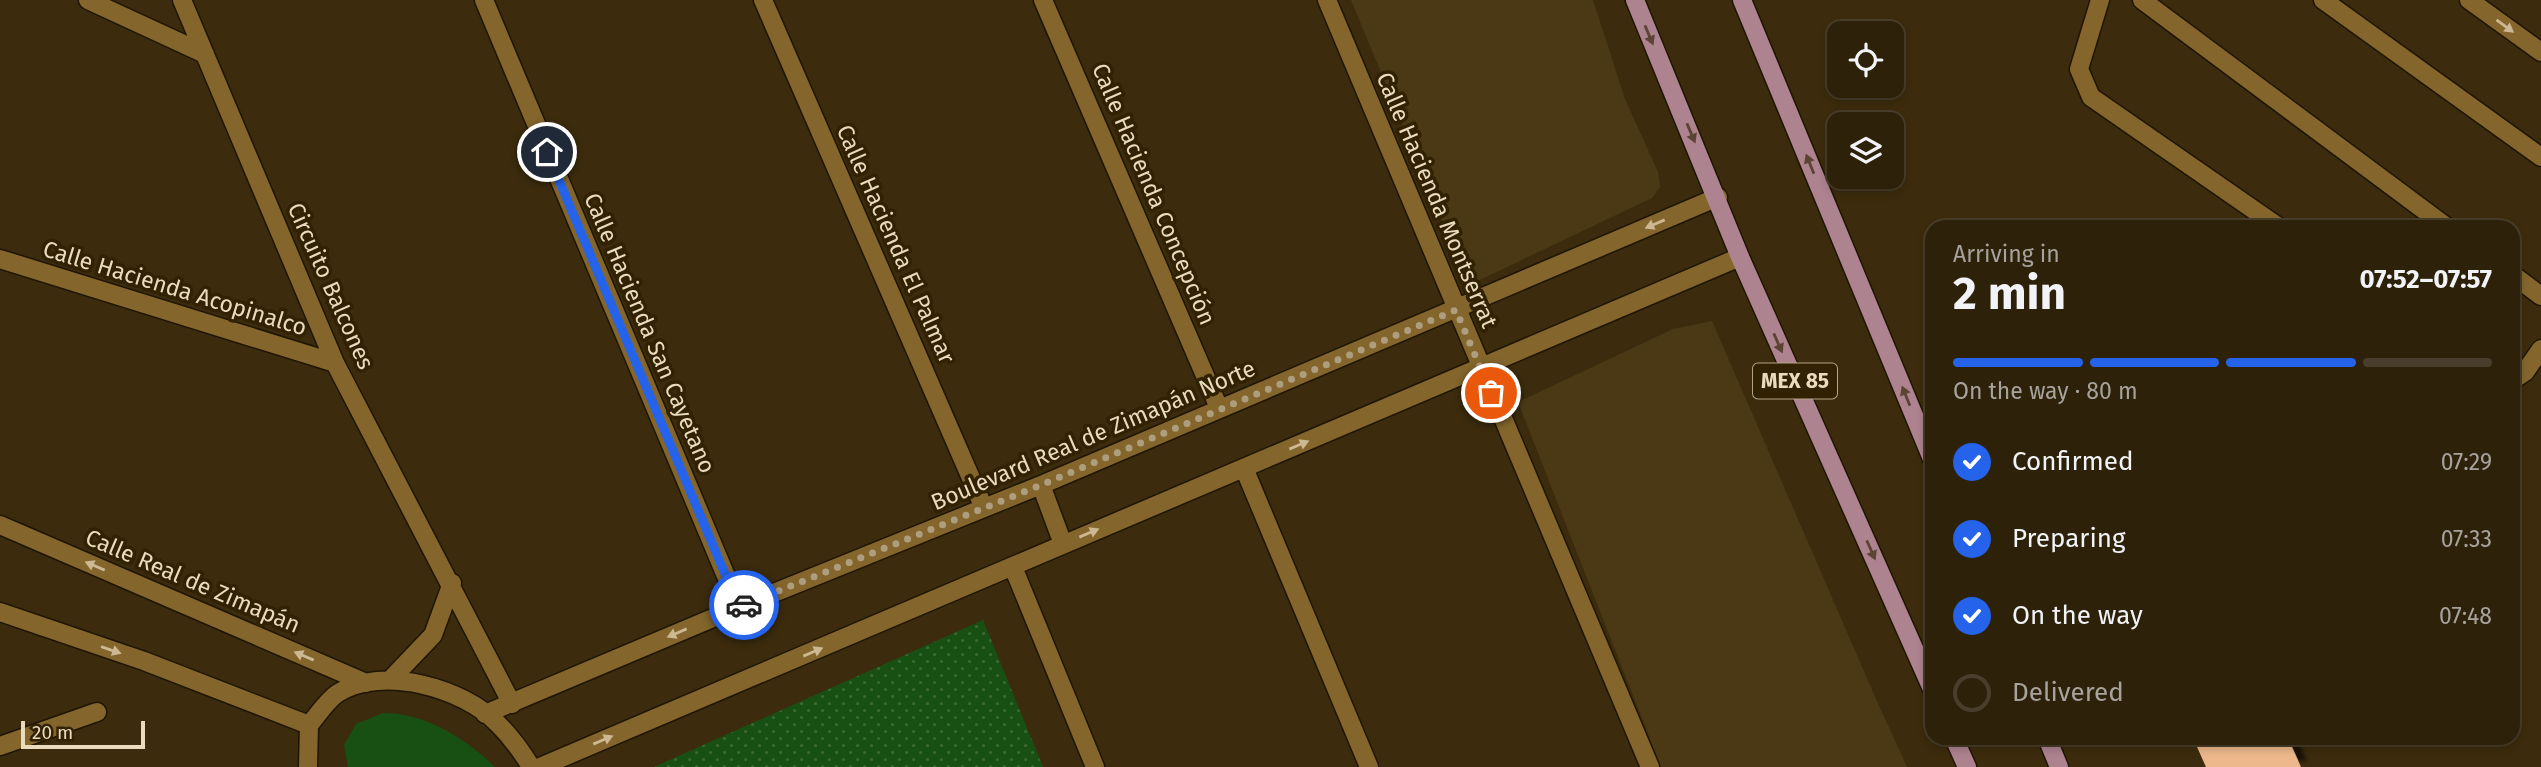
<!DOCTYPE html>
<html lang="en">
<head>
<meta charset="utf-8">
<style>
  :root { --surface:#2d210a; --page:#352913; --text:#f1f3f6; --muted:#a7a39c; --line:#483e2b; --accent:#2563eb }
  body { margin:0; font-family:"Fira Sans",sans-serif; background:var(--page); color:var(--text); height:100vh; display:flex; flex-direction:column; font-size:26px; white-space:nowrap }
  * { box-sizing:border-box; margin:0 }
  p { font-size:23px; color:var(--muted) }
  .icon { flex:none; width:38px; height:38px; fill:none; stroke:currentColor; stroke-width:2; stroke-linecap:round; stroke-linejoin:round }
  .map { position:relative; flex:1; overflow:hidden }
  .sheet { position:absolute; left:1925px; top:220px; width:595px; height:525px; display:flex; flex-direction:column; background:var(--surface); border-radius:21px; box-shadow:0 4px 10px #0003,0 0 0 2px var(--line) }
  .sheet>* { flex:none }
  .buttons { position:absolute; left:1827px; top:21px; display:grid; gap:14px }
  .buttons a { display:grid; place-items:center; width:77px; height:77px; border-radius:14px; background:var(--surface); box-shadow:0 4px 10px #0003,0 0 0 2px var(--line); font-size:35px }
  .scale { position:absolute; left:21px; bottom:18px; width:124px; box-sizing:border-box; padding-left:7px; border:4px solid #ebdbbe; border-top:0; font-size:19px; line-height:24px; white-space:nowrap; color:#ebdbbe; -webkit-text-stroke:5px #312203; paint-order:stroke }
  .pin { position:absolute; display:grid; place-items:center; width:60px; height:60px; color:#fff; margin:-30px; border:4px solid #fff; border-radius:50%; box-shadow:0 2px 7px #0007 }
  .courier { position:absolute; display:grid; place-items:center; width:70px; height:70px; margin:-35px; border:5px solid #2563eb; border-radius:50%; background:#fff; color:#222; box-shadow:0 2px 9px #0007 }
  .overview em { font-style:normal; font-weight:700 }
  .overview div { display:flex; flex-direction:column-reverse }
  .overview { display:flex; align-items:center; justify-content:space-between; height:119px; padding:0 28px }
  h1 { font-size:46px; font-weight:700; line-height:52px }
  .bar { display:grid; grid-template-columns:repeat(4,1fr); gap:10px 7px; align-content:center; height:84px; padding:0 28px }
  .bar i { height:9px; border-radius:5px; background:var(--line) }
  .bar .on { background:var(--accent) }
  .bar p { grid-column:span 4 }
  ol { padding:0 28px; list-style:none }
  li { display:flex; align-items:center; gap:21px; height:77px }
  li p { margin-inline-start:auto }
  li .icon { padding:7px; border-radius:50%; background:var(--accent); color:#fff; stroke-width:4 }
  li:last-child { color:var(--muted) }
  li i { width:38px; height:38px; border:4px solid var(--line); border-radius:50% }
  .map>svg:first-child { display:block }
  .built { fill:#4b3915 }
  .grass { fill:url(#grass-dots) }
  .garden { fill:#184f12 }
  .building { fill:#edb88c; filter:url(#shadow) }
  .lines { fill:none; stroke-linecap:round; stroke-linejoin:round }
  .minor-casing { stroke:#1f1504; stroke-width:21 }
  .major-casing { stroke:#1f1504; stroke-width:21 }
  .minor { stroke:#84662c; stroke-width:18 }
  .major { stroke:#ad838f; stroke-width:18 }
  .oneway { fill:#ccb892 }
  .oneway2 { fill:#5c4434 }
  .done { stroke:#ae9e80; stroke-width:7; stroke-dasharray:0 12.6 }
  .route { stroke:#2563eb; stroke-width:9 }
  .labels { text-anchor:middle; dominant-baseline:central; stroke-width:7; stroke-linejoin:round; paint-order:stroke }
  .shield { fill:#312203; stroke:#b3a486; stroke-width:2 }
  .shield-label { font-size:21px; font-weight:bold; fill:#ebdbbe }
  .street-label { font-size:23px; fill:#ebdbbe; stroke:#312203 }
</style>
</head>
<body>
<div class="map">
<svg width="2541" height="767" viewBox="0 0 2541 767">
  <defs>
    <pattern id="grass-dots" width="8" height="8" patternUnits="userSpaceOnUse" patternTransform="scale(1.75)"><rect width="8" height="8" fill="#184f12"/><path d="M2 2h.1M6 6h.1" fill="none" stroke="#3a6833" stroke-width="1.8" stroke-linecap="round"/></pattern>
    <filter id="shadow"><feDropShadow dx="6" dy="-6" stdDeviation="2" flood-color="#0009"/></filter>
  </defs>
  <rect width="100%" height="100%" fill="#3c2c0d"/>
  <path class="built" d="M1351,0H1593L1625,99L1658,172L1660,187L1652,198L1469,285Z
    M1712,321L1876,699L1907,767H1661L1518,402L1673,329Z"/>
  <path class="grass" d="M983,620L1043,767H654Z"/>
  <path class="garden" d="M383,713C425,713 465,738 495,767H348L344,745L356,724Z"/>
  <path class="building" d="M2193,738H2288L2301,767H2206Z"/>
  <g class="lines">
    <g class="minor-casing">
      <path id="minor" d="M88,0L205,54
        M182,0L335,363L512,704
        M484,0L739,607
        M763,0L984,508
        M1043,0L1219,408
        M1327,0L1650,767
        M2100,0L2079,69L2091,97L2280,228
        M2142,0L2448,228
        M2323,0L2541,157
        M2469,0L2541,52
        M0,259L335,363
        M2513,275L2541,296
        M2513,380L2525,372L2541,349
        M1244,468L1369,767
        M1041,485L1063,544
        M0,525L366,683
        M1013,567L1095,767
        M0,612L144,661L309,725
        M392,678L433,635L452,583
        M485,714L739,607L1041,485L1718,197
        M0,746L97,712
        M308,767L309,725C318,715 327,700 338,693C382,665 464,688 498,724C510,736 522,752 531,767
        M540,767L1740,257"/>
    </g>
    <g class="major-casing">
      <path id="major" d="M1635,0L1740,257L1932,689
        M1742,0L1932,459
        M1954,738L1967,767
        M2047,738L2059,767"/>
    </g>
    <use href="#minor" class="minor"/>
    <use href="#major" class="major"/>
  </g>
  <defs><path id="oneway-solid" d="M-6-.8H1V-3.2L6.5 0L1 3.2V.8H-6Z" transform="scale(1.75)"/></defs>
  <g class="oneway">
    <use href="#oneway-solid" transform="translate(2505 26) rotate(36)"/>
    <use href="#oneway-solid" transform="translate(1655 224) rotate(157)"/>
    <use href="#oneway-solid" transform="translate(1299 445) rotate(-23)"/>
    <use href="#oneway-solid" transform="translate(1089 533) rotate(-23)"/>
    <use href="#oneway-solid" transform="translate(95 566) rotate(-157)"/>
    <use href="#oneway-solid" transform="translate(677 633) rotate(157)"/>
    <use href="#oneway-solid" transform="translate(111 650) rotate(19)"/>
    <use href="#oneway-solid" transform="translate(813 652) rotate(-23)"/>
    <use href="#oneway-solid" transform="translate(304 656) rotate(-157)"/>
    <use href="#oneway-solid" transform="translate(603 740) rotate(-23)"/>
  </g>
  <g class="oneway2">
    <use href="#oneway-solid" transform="translate(1649 35) rotate(67)"/>
    <use href="#oneway-solid" transform="translate(1691 133) rotate(67)"/>
    <use href="#oneway-solid" transform="translate(1810 164) rotate(-112)"/>
    <use href="#oneway-solid" transform="translate(1778 343) rotate(66)"/>
    <use href="#oneway-solid" transform="translate(1906 396) rotate(-112)"/>
    <use href="#oneway-solid" transform="translate(1871 550) rotate(66)"/>
  </g>
  <g class="lines">
    <path class="done" d="M744,605L1041,485L1456,310L1491,393"/>
    <path class="route" d="M547,152L739,607L744,605"/>
  </g>
  <g class="labels">
    <rect class="shield" x="1753" y="363.5" width="84" height="35" rx="5"/>
    <g class="shield-label">
      <text x="1795" y="381">MEX 85</text>
    </g>
    <g class="street-label">
      <text transform="translate(1154 194) rotate(67)">Calle Hacienda Concepción</text>
      <text transform="translate(1437 200) rotate(67)">Calle Hacienda Montserrat</text>
      <text transform="translate(896 244) rotate(66)">Calle Hacienda El Palmar</text>
      <text transform="translate(331 286) rotate(66)">Circuito Balcones</text>
      <text transform="translate(175 288) rotate(17)">Calle Hacienda Acopinalco</text>
      <text transform="translate(650 333) rotate(67)">Calle Hacienda San Cayetano</text>
      <text transform="translate(1093 435) rotate(-23)">Boulevard Real de Zimapán Norte</text>
      <text transform="translate(193 581) rotate(23)">Calle Real de Zimapán</text>
    </g>
  </g>
</svg>
<div class="buttons">
<a><svg class="icon" aria-label="locate" viewBox="0 0 24 24"><circle cx="12" cy="12" r="6"/><path d="M12 2v4M12 18v4M2 12h4M18 12h4"/></svg></a>
<a><svg class="icon" aria-label="layers" viewBox="0 0 24 24"><path d="M12 4l9 5-9 5-9-5zM3 14l9 5 9-5"/></svg></a>
</div>
<div class="scale">20 m</div>
<div class="pin" style="left:1491px;top:393px;background:#ea580c"><svg class="icon" aria-label="bag" viewBox="0 0 24 24"><path d="M5 8h14l-1 12H6zM9 8a3 3 0 0 1 6 0"/></svg></div>
<div class="pin" style="left:547px;top:152px;background:#1f2937"><svg class="icon" aria-label="home" viewBox="0 0 24 24"><path d="M3 11l9-7 9 7M6 9v11h12V9"/></svg></div>
<div class="courier" style="left:744px;top:605px"><svg class="icon" aria-label="car" viewBox="0 0 24 24"><path d="M5 17H2v-5l4-1 3-4h7l3 4 3 1v5h-3M9 17h6M6 11h13"/><circle cx="7" cy="17" r="2"/><circle cx="17" cy="17" r="2"/></svg></div>
<section class="sheet">
<div class="overview"><div><h1>2 min</h1><p>Arriving in</p></div><em>07:52–07:57</em></div>
<div class="bar"><i class="on"></i><i class="on"></i><i class="on"></i><i></i><p>On the way · 80 m</p></div>
<ol>
<li><svg class="icon" aria-label="check" viewBox="0 0 24 24"><path d="M5 12l5 5 9-10"/></svg>Confirmed<p>07:29</p></li>
<li><svg class="icon" aria-label="check" viewBox="0 0 24 24"><path d="M5 12l5 5 9-10"/></svg>Preparing<p>07:33</p></li>
<li><svg class="icon" aria-label="check" viewBox="0 0 24 24"><path d="M5 12l5 5 9-10"/></svg>On the way<p>07:48</p></li>
<li><i></i>Delivered</li>
</ol>
</section>
</div>
</body>
</html>
